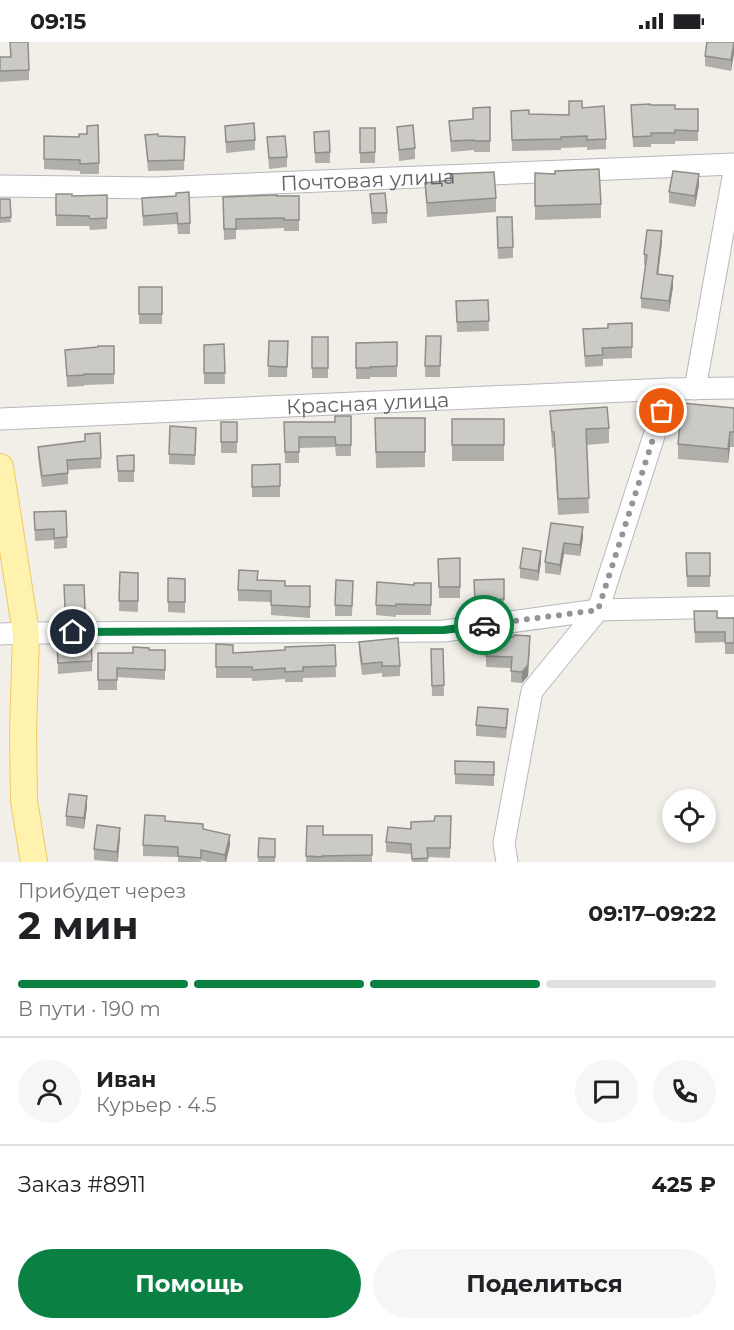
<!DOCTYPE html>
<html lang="ru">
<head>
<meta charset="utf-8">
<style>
  :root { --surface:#fff; --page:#f6f6f6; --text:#202124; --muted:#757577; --line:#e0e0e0; --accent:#0b8043 }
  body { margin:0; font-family:Montserrat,sans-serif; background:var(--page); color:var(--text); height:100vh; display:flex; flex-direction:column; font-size:22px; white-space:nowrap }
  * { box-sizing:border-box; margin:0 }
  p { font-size:20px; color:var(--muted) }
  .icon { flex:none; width:33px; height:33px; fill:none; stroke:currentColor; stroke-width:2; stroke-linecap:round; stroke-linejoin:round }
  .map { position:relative; height:820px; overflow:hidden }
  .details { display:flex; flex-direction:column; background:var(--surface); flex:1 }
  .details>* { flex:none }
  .buttons { position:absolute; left:662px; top:747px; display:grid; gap:12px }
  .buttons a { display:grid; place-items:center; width:54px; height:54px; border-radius:50%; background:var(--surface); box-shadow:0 3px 9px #0003; font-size:30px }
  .pin { position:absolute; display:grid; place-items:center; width:51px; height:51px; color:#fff; margin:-26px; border:3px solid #fff; border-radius:50%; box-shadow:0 2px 6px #0007 }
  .courier { position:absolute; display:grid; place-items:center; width:60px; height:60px; margin:-30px; border:4px solid #0b8043; border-radius:50%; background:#fff; color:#222; box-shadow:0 2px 8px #0007 }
  .overview em { font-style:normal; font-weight:700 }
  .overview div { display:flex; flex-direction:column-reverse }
  .overview { display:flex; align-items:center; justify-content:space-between; height:102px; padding:0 18px }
  h1 { font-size:39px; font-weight:700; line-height:45px }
  .bar { display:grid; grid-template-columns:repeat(4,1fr); gap:9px 6px; align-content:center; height:72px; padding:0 18px }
  .bar i { height:8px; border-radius:4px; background:var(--line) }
  .bar .on { background:var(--accent) }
  .bar p { grid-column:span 4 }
  .line { display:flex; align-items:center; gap:15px; padding:0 18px; border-top:2px solid var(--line) }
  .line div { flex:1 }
  .round { display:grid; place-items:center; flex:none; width:63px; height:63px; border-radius:32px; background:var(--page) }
  .primary-button { display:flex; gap:12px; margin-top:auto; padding:12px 18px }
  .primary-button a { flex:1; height:69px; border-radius:36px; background:var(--accent); color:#fff; font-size:24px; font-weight:700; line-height:69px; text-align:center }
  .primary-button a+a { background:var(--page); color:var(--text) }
  .status { display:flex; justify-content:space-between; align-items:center; height:42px; padding:0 30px; background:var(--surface); direction:ltr }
  .status svg { height:16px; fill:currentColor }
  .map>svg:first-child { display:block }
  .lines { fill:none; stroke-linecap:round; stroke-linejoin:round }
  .minor-casing { stroke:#b5b8bc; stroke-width:23 }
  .major-casing { stroke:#f2c960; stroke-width:28 }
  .minor { stroke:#fff; stroke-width:21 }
  .major { stroke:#fff2af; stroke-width:26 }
  .wall { fill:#afaea9 }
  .shaded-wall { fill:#8f8d8a }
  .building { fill:#cccac5; stroke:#8f8d8a; stroke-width:1.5 }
  .done { stroke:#929495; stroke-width:6; stroke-dasharray:0 10.8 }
  .route { stroke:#0b8043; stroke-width:8 }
  .labels { text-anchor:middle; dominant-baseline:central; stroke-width:4.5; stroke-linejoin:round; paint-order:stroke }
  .street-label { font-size:21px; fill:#5f6368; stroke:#fff }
</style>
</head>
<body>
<div class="status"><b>09:15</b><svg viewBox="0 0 49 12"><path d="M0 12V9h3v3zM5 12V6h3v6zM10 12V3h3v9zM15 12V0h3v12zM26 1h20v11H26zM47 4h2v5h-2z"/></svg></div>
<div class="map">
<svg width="734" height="820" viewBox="0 0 734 820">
  <rect width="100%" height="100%" fill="#f1efe8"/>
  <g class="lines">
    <g class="minor-casing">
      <g id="minor">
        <path id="s1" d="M0,144L154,146L734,122"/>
        <path d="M695,347L734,129"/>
        <path id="s2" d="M0,377L669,347L734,346"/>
        <path d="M0,592L26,591L444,589L598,568L734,565"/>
        <path d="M507,820L504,801L532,649L598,568L669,347"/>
      </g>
    </g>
    <g class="major-casing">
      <path id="major" d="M0,425L26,591L23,691L24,759L34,820"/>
    </g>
    <use href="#minor" class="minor"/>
    <use href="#major" class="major"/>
  </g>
  <path class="wall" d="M10,0L29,28V38L0,40V15H10Z
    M734,0L731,29L705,24V14Z
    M631,63H650L675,67H698V99H675V102H651V105H633Z
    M490,65V110H474V108L451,110L449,79L473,77Z
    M582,66L606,97V107L587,108V105L561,106V108L512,109L511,69L529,72L569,73Z
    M225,84L255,98V108L226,111Z
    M397,85L415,106V117L399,119Z
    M360,86H375V121H360Z
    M314,90L330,110V121H315Z
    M145,93L185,95L184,128L148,129Z
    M44,94L99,121V132H80V129L44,127Z
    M267,95L287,115V125L269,127Z
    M535,131L601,162V176L535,178Z
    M425,141L496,156V170L427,175Z
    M699,143L695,165L669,161V150Z
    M56,152L72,154L107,153V187L90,188L89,184H56Z
    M370,152L387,171V181L372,182Z
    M176,154L190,181V192H178L177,182L143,184L142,156Z
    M299,154V189H284V186L236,188V197L224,198L223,155Z
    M0,157H10L11,180L0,181Z
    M497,186L513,205V216L498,217Z
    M662,200L658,232L673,245L669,270L641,266V256L646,223H644V212Z
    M139,245H162V282H139Z
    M488,258L489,289L457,290L456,259Z
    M632,281V316L603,317V324L585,325L583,287L608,286Z
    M426,294H441L440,335H425Z
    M312,295H328V336H312Z
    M269,299H288L287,335H268Z
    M397,300V335H370V337H356V301Z
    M224,302L225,342H204V303Z
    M114,304V342L84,343V344L67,345L65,308Z
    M734,366V405H730L728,421L678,417V402Z
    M550,369L609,386V401L587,403L589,471L558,473L554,405L552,406Z
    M351,374V414H336L335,405L299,406V421H285L284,380H335Z
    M375,376H425V425L376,426Z
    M452,377H504V419H452Z
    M221,380H237V411H221Z
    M196,386L195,423L169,422V412Z
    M38,405L101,416V426L68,428V442L42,445L38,416Z
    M134,413V440H118L117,414Z
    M280,422V455H252V423Z
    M34,470L67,495V506L54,507V498L35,499Z
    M551,481L583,496L580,514L564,512L560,533L545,531V520Z
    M686,511H710V545H687Z
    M460,516V556H439L438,517Z
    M541,520L538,539L520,536V526Z
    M120,530L138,531V570L119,569Z
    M168,536L185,537V571L168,570Z
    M504,537V568L475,570L474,538Z
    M258,538L285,544H310V576L271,573V560L238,559V548Z
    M431,541V573H396V575L376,573V563L414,543Z
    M64,543H84L85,578H65Z
    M353,550L352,574H335V563Z
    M694,569L717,576H734V612H725V600L695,601Z
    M359,600L400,624V634L382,635V631L362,633L359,610Z
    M57,602L92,619V629L58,632Z
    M216,602L233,611L285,608L335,603L336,635L303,636V640H285V637L252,639V636H216Z
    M530,605L528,634L522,641L511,640V626L486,625V614Z
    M431,607H443L444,654H432Z
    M149,608H165V638L117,635V648H98V611H133Z
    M508,678L506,696L476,694V683Z
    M455,719L494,720V744L455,742Z
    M87,765L84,787L66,784V774Z
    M451,774L450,816L428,815V820H412L411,812L386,810V800L411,787Z
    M165,779L203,787L230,803L226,820H208L201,818V820H178V815L143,814V803Z
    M307,784L323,793H372V820H306Z
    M120,796L118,820L94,818V807Z
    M259,796L275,797V820H258Z"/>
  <path class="shaded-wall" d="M734,1V12L731,29V18Z
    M699,132V143L695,165V154Z
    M662,189V200L657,242V232Z
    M673,234V245L669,270V259Z
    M730,390V405L728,421V407Z
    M583,485V496L580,514V503Z
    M564,501V512L560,533V523Z
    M541,509V520L538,539V529Z
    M530,594L528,634L522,641V630Z
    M87,754V765L84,787V776Z
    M120,786V796L117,820V810Z
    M230,793V803L226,820H225V813Z"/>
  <path class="building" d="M10,0H28L29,28L0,29V15H11Z
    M707,0H734L731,18L705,14Z
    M569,59H582V66L604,64L606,97L587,98V94L561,95V97L512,98L511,69L529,68V72L569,73Z
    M650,62V63H675V67H698V89L675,88V91H651V94L633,95L631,63Z
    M490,65V99H474V98L451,99L449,79L473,77V66Z
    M254,81L255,98L226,100L225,84Z
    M98,83L99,121L80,122V118L44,117V94L79,95V92H87V84Z
    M413,83L415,106L399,108L397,85Z
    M360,86H375V110L360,111Z
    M329,89L330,110L315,111L314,90Z
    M158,92V94L185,95L184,118L148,119L145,93Z
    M285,94L287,115L269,116L267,95Z
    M599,127L601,162L535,164V131L555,132V129Z
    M673,129L699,132L695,154L669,150Z
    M494,130L496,156L427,161L425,141L451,138L450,132Z
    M189,150L190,181L178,182L177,171L143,174L142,156L176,154V151Z
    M385,151L387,171H372L370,152Z
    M56,152H72V154L107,153V176L90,177L89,174L56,173Z
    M277,153V154H299V178H284V176L236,177V187H224L223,155Z
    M0,157H10L11,175L0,176Z
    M497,175H512L513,205L498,206Z
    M647,188L662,189L657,232L673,234L669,259L641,256L647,213L644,212Z
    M139,245H162V272H139Z
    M488,258L489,279L457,280L456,259Z
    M632,281V305L602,306L603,313L585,314L583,287L608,286V282Z
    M426,294H441L440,324H425Z
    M312,295H328V326H312Z
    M269,299H288L287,325L268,324Z
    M397,300V324L370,325V326H356V301Z
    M224,302L225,331H204V303Z
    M98,304H114V332H84V333L67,334L65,308L98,305Z
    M682,361L734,366V390H730L728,407L678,402Z
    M607,365L609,386L586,387L589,456L558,457L554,390H552L550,369Z
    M335,374H351V403H336L335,395H299V410H285L284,380H335Z
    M375,376H425V410H376Z
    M452,377H504V403H452Z
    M221,380H237V400H221Z
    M170,384L196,386L195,413L169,412Z
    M100,391L101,416L67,418L68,431L42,434L38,405L85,399V392Z
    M134,413V429H118L117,414Z
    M280,422V444L252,445V423Z
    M66,469L67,495L54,496V487L35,488L34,470Z
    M551,481L583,485L580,503L564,501L560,523L545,520Z
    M523,506L541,509L538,529L520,526Z
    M686,511H710V534H687Z
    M460,516V545H439L438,517Z
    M239,528L258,529L257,538L285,539V544H310V565L271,563V549L238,548Z
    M120,530L138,531V559H119Z
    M168,536L185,537V560H168Z
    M504,537V557L475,559L474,538Z
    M336,538L353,539L352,564L335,563Z
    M377,540L414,543V541H431V563L396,562V564L376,563Z
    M64,543H84L85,567H65Z
    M694,569H717V576H734V601H725V590H695Z
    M514,593L530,594L528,623L522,630L511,629L512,615L486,614L487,594L513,595Z
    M398,596L400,624H382V620L362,622L359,600Z
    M91,600L92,619L58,621L57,602Z
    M216,602L233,603V611L285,608V605L335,603L336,624L303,625V629L285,630V626L252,628V625H216Z
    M133,605L149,606V608H165V628L117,626V638H98V611H133Z
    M431,607H443L444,643L432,644Z
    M478,665L508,667L506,686L476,683Z
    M455,719L494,720V733L455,732Z
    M69,752L87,754L84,776L66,774Z
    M145,773L165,774V779L203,782V787L230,793L225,813L201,808V816L178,814V805L143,803Z
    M435,774H451L450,806H427L428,816L412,817L411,802L386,800L388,785L411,787V780L434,779Z
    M97,783L120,786L117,810L94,807Z
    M307,784H323V793H372V813L322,814V815L306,814Z
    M259,796L275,797V815H258Z"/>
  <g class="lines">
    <path class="done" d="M484,583L598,568L662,369"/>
    <path class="route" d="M73,590L444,588L484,583"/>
  </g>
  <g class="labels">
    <g class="street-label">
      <text stroke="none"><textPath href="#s1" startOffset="368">Почтовая улица</textPath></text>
      <text stroke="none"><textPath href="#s2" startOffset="368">Красная улица</textPath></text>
    </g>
  </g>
</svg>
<div class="buttons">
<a><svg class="icon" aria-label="locate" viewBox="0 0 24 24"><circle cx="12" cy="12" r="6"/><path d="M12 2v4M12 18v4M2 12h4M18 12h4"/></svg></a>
</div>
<div class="pin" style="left:662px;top:369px;background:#ea580c"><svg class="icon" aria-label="bag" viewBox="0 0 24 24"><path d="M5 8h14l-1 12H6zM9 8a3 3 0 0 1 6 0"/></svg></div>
<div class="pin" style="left:73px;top:590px;background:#1f2937"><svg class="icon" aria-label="home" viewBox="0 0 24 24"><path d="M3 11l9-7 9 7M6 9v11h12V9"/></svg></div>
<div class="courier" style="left:484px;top:583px"><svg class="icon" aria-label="car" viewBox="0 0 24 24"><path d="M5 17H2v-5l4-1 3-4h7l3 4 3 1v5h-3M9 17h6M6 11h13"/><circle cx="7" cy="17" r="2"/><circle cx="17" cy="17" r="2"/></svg></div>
</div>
<section class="details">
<div class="overview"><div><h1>2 мин</h1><p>Прибудет через</p></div><em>09:17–09:22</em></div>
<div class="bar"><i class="on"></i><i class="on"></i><i class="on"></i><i></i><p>В пути · 190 m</p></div>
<div class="line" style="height:108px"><a class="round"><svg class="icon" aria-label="person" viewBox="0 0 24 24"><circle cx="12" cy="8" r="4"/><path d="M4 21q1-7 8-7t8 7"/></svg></a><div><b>Иван</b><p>Курьер · 4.5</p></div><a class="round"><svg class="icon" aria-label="chat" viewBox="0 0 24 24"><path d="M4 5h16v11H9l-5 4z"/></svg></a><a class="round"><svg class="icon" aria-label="phone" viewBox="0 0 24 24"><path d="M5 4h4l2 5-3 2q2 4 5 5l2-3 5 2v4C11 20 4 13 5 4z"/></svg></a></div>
<div class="line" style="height:78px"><div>Заказ #8911</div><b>425 ₽</b></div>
<div class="primary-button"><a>Помощь</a><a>Поделиться</a></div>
</section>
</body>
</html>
